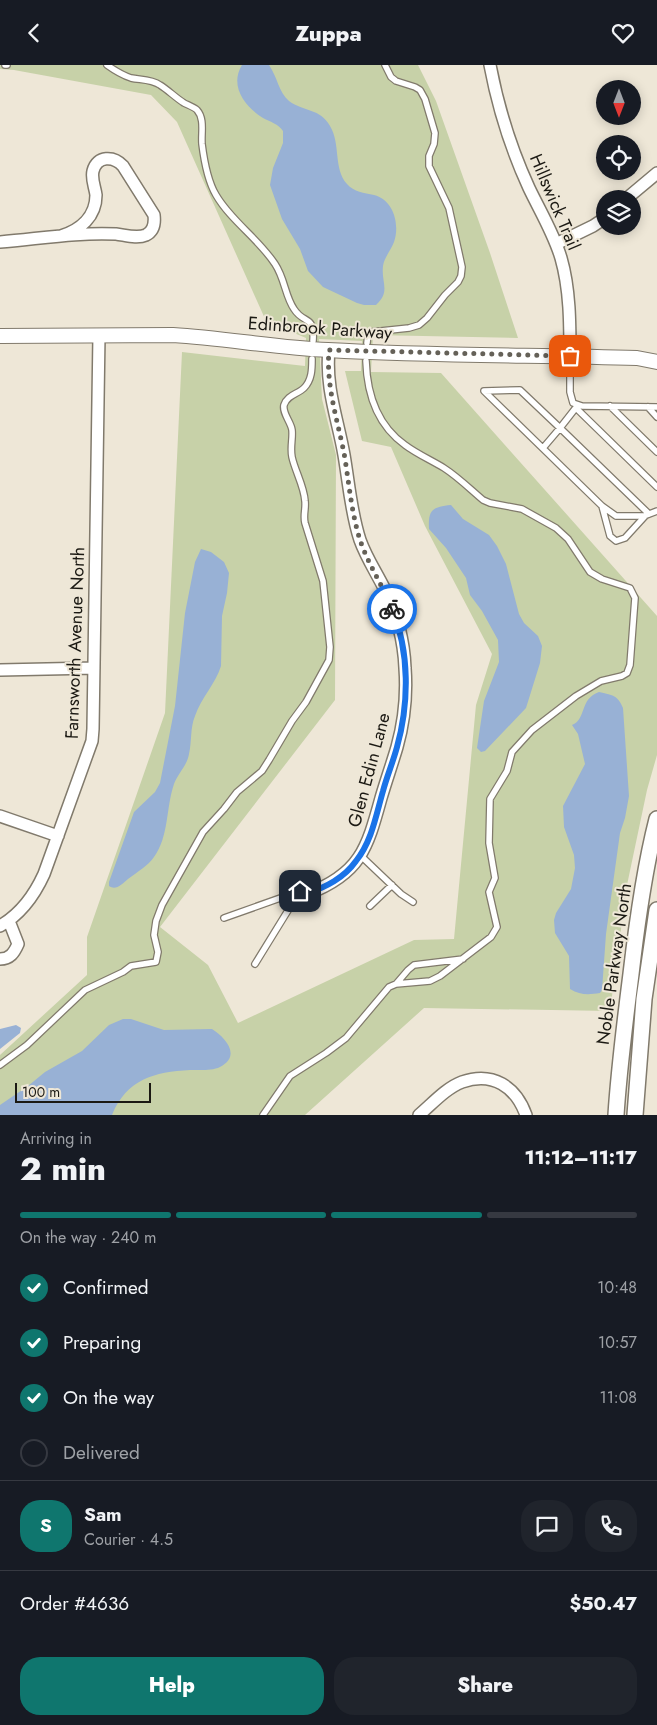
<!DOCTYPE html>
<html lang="en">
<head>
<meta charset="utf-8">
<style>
  :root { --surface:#171b24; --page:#20242c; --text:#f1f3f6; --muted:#9ea1a6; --line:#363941; --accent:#0f766e }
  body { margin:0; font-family:Jost,sans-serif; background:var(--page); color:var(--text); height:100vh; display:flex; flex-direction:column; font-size:19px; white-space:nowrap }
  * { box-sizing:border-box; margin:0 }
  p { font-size:16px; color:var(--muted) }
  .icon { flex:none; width:28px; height:28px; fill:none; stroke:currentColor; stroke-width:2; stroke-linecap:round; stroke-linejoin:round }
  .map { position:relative; height:1050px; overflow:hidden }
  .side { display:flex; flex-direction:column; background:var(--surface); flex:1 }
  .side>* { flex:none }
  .needle { width:32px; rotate:180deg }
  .tools { position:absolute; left:596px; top:15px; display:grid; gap:10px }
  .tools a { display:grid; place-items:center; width:45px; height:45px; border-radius:50%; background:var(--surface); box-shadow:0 2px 12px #0003; font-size:25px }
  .scale { position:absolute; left:15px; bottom:12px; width:136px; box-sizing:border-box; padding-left:5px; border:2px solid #1b1913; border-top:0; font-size:14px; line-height:18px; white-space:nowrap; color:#1b1913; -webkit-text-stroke:4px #eee7d7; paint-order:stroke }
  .pin { position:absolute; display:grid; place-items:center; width:42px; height:42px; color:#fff; margin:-21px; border-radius:10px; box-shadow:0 2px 8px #0006 }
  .courier { position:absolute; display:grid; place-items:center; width:50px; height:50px; margin:-25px; border:4px solid #1a73e8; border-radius:50%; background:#fff; color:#222; box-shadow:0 1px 6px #0007 }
  .summary em { font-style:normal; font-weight:800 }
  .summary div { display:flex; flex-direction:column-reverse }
  .summary { display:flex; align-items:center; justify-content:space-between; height:85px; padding:0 20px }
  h1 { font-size:32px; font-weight:800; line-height:38px }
  .bar { display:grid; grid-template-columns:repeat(4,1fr); gap:8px 5px; align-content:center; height:60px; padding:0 20px }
  .bar i { height:6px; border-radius:4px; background:var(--line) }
  .bar .active { background:var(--accent) }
  .bar p { grid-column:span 4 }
  .line { display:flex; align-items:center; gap:12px; padding:0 20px; border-top:1px solid var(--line) }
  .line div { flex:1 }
  .round { display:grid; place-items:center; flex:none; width:52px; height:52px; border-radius:20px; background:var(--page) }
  ol { padding:0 20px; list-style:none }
  li { display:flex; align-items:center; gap:15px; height:55px }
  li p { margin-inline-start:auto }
  li .icon { padding:5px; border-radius:50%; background:var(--accent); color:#fff; stroke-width:4 }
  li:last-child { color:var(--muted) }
  li i { width:28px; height:28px; border:2px solid var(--line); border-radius:50% }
  .cta { display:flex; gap:10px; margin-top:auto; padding:10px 20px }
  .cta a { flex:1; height:58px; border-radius:20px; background:var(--accent); color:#fff; font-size:20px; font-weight:800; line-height:58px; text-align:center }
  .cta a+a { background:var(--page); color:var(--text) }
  header { display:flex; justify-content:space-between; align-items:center; height:65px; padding:0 20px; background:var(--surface); font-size:22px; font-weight:800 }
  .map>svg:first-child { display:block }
  .green { fill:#c7d1a8; fill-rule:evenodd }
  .water { fill:#98b1d5 }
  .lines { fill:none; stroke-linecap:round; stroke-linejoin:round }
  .service-casing { stroke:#817a6c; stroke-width:8 }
  .minor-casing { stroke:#817a6c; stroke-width:14 }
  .tertiary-casing { stroke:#817a6c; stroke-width:16 }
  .secondary-casing { stroke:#817a6c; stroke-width:18 }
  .service { stroke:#fff; stroke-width:5.5 }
  .minor { stroke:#fff; stroke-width:11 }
  .tertiary { stroke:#fff; stroke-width:14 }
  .secondary { stroke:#fff; stroke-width:15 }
  .done { stroke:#656158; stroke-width:5; stroke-dasharray:0 9 }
  .route { stroke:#1a73e8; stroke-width:6 }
  .labels { text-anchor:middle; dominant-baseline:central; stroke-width:4; stroke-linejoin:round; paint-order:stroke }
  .street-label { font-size:18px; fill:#1b1913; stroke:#eee7d7 }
</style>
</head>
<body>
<header><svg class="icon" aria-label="back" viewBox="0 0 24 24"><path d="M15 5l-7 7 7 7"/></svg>Zuppa<svg class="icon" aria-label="heart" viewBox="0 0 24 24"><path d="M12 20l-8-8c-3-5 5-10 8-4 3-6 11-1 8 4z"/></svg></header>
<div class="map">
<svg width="657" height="1050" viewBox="0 0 657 1050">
  <rect width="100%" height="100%" fill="#eee7d7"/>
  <path class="green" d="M0,0H418L436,36L490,188L518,273L373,270L371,307L441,308L657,551V690L647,725L627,820L610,946L424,943L305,1050H0V990L87,910V872L165,648L182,287L305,301L306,273L266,256L177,57L151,30L14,5L0,4ZM319,274L362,276L361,306H345L362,376L391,382L425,461L492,589L476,640L454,874L414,875L238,958L208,900L160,862L335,635L336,390L322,334Z"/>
  <path class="water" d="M242,0H269C277,11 279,28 289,36C304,47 320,43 330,61C341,79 333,103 347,119C354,127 364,128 374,130C394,135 400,160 394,177C391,185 384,193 383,201C381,218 391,226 376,240H364L357,238L323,222L308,206L300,184L282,154L270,120L273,103L283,78V66C278,59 271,57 263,53C245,42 229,21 242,0Z
    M451,440L463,454L489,470L497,481L506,499L519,549L524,558L538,571L542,581L540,598L526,643L485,686L481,687L477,683L484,636L499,597L498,575L482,546L470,530L466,513L446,483L429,464C428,445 432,442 451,440Z
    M201,484L211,487L224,497L229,508L227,528L222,551L221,601C216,618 201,633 195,651C190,663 192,676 189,689C187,701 178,708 174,719C166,742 169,772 154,792C148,801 137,807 128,814C122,819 116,826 109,821V817L134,747L155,727L160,718L175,641L185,548L195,497Z
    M599,627C612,630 618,630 623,643L629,731L625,753L620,768L606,869L602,925L600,928C588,930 580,930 570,924L569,891L555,868L554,855L556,848L571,824L575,803L574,790L564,762L563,741L585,699L578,669L572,660C587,654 579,634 599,627Z
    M123,954H131L164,965L212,964C225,972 242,991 220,1002C212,1006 199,1005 190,1005C154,1007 127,1014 112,1050H0V1040L28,1021L45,1007L82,986L109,960Z
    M16,960L21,963L20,968L0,984V964Z"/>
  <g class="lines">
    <g class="service-casing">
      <path id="service" d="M5,0H7
        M107,0C114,5 122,10 131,13C140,15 151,14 160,20C168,25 176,33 184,38C188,40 194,42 197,45C205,54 201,68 202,79C204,95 207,115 216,130C231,156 258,173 275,199C285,214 285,231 294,244C304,260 315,249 313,276
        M367,278L368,269L371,267L409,263L419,260L427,253L445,230L458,217L461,211L462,202L449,143L429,101V91L434,79L435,68L425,34L420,25L415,22L396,16L391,12L385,0
        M570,291V327L573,338L582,341L657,342
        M578,340L560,363L520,325L484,326L602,441L616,451H644L657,446
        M610,341L657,387
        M648,342L657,352
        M576,343L657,422
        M543,383L560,363L649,449
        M602,441L610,471L616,476L625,473L646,450
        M360,790L401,829L413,837
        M370,841L392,820
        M224,853L300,826
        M255,899L300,826
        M396,919L408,905L414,900L463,894
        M0,1000L27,980L85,925L123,907L131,901L156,897L158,887L154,870L156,856L162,840L203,767L224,744L237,727L262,706L269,695L292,656L306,637L329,595L330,582L323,516L305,458C303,450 306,444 305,436C304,421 295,406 292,392C290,382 293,374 292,365C291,357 282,348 284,340C287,330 298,329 304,323C312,315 312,304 312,294
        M263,1050L290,1011L326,988L346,973L389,922L396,919L430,916L440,911L491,872L497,862L489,827L495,813L489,778L490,734L507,706L512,687L532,665L576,631L601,616L622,611L627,608L630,600L635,533L630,523L602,514L590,507L568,474L556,463L522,444L490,438L483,435C470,424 458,412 444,403C431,395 417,389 405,380C377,360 367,328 366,296"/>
    </g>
    <g class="minor-casing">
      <path id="minor" d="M490,0C498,42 511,84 529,123C540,146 554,169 561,193C570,224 570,259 570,291
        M626,134L657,108
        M0,177C38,174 77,167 116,169C125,170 137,174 146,170C154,166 155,158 154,150L123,101C114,91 97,90 93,106C91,114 95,122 96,130C96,152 80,165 61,171
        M556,179L593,161L605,153
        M0,605L94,603
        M0,751L58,771
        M292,821L307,829C360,809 367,784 381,733C386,716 392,699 397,682C404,657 407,630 405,603C404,576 396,547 384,523C376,507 366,492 360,475C351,448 349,419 344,390C338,355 325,322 329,285
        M0,861C21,849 34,831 44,809L92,676L93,664L99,270
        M0,894C10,894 14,888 18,879L9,856
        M419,1050C432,1039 446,1023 462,1017C493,1006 516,1022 526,1050"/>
    </g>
    <g class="tertiary-casing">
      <path id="tertiary" d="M0,271L173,270C225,273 276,283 328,285C431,291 534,290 637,293L657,297"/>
    </g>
    <g class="secondary-casing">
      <path id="secondary" d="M616,1050C619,1003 625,956 631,909C637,857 644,805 657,754
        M635,1050L644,934L657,845"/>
    </g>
    <use href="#service" class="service"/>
    <use href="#minor" class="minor"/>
    <use href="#tertiary" class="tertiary"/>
    <use href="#secondary" class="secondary"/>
  </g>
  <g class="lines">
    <path class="done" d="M392,544C383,521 368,499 360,475C351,446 349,417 344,388C337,353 326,321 329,285L570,291"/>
    <path class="route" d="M300,826L306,829C326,822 344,813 356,796C372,776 376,750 383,726C387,711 393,697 397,682C409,639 410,587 392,544"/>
  </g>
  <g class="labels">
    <g class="street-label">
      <text transform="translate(555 137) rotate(67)">Hillswick Trail</text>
      <text transform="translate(320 263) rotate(4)">Edinbrook Parkway</text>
      <text transform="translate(75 578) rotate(-88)">Farnsworth Avenue North</text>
      <text transform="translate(369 705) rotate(-75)">Glen Edin Lane</text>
      <text transform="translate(614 899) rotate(-82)">Noble Parkway North</text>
    </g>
  </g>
</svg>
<div class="tools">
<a><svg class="needle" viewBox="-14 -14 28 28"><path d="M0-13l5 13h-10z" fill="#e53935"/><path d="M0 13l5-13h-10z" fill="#9ea1a6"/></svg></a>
<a><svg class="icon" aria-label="locate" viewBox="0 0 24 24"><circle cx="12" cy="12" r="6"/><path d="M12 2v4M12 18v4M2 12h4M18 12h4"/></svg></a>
<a><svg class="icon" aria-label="layers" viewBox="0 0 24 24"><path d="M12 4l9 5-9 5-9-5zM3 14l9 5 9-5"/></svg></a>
</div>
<div class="scale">100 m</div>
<div class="pin" style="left:570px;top:291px;background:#ea580c"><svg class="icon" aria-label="bag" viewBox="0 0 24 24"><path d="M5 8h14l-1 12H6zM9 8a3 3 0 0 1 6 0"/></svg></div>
<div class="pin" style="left:300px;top:826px;background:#1f2937"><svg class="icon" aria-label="home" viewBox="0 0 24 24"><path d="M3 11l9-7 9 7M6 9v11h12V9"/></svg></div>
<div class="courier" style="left:392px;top:544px"><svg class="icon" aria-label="bike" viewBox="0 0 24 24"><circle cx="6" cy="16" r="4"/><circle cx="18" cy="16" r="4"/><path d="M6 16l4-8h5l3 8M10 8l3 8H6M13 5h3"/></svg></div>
</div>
<section class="side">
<div class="summary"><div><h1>2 min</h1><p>Arriving in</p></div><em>11:12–11:17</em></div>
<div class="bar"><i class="active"></i><i class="active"></i><i class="active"></i><i></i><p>On the way · 240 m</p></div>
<ol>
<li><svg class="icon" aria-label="check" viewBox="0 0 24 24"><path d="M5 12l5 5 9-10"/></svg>Confirmed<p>10:48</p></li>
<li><svg class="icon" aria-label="check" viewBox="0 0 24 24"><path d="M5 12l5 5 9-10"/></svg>Preparing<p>10:57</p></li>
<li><svg class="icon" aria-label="check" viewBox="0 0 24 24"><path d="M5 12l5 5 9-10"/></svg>On the way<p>11:08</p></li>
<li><i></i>Delivered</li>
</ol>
<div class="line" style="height:90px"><b class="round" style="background:var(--accent);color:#fff">S</b><div><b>Sam</b><p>Courier · 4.5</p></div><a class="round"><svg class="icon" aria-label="chat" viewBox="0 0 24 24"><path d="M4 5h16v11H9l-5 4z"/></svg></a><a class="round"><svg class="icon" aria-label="phone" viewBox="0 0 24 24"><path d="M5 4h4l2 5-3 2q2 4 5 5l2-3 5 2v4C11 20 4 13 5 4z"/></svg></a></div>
<div class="line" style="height:65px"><div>Order #4636</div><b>$50.47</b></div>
<div class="cta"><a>Help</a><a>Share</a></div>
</section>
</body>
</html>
